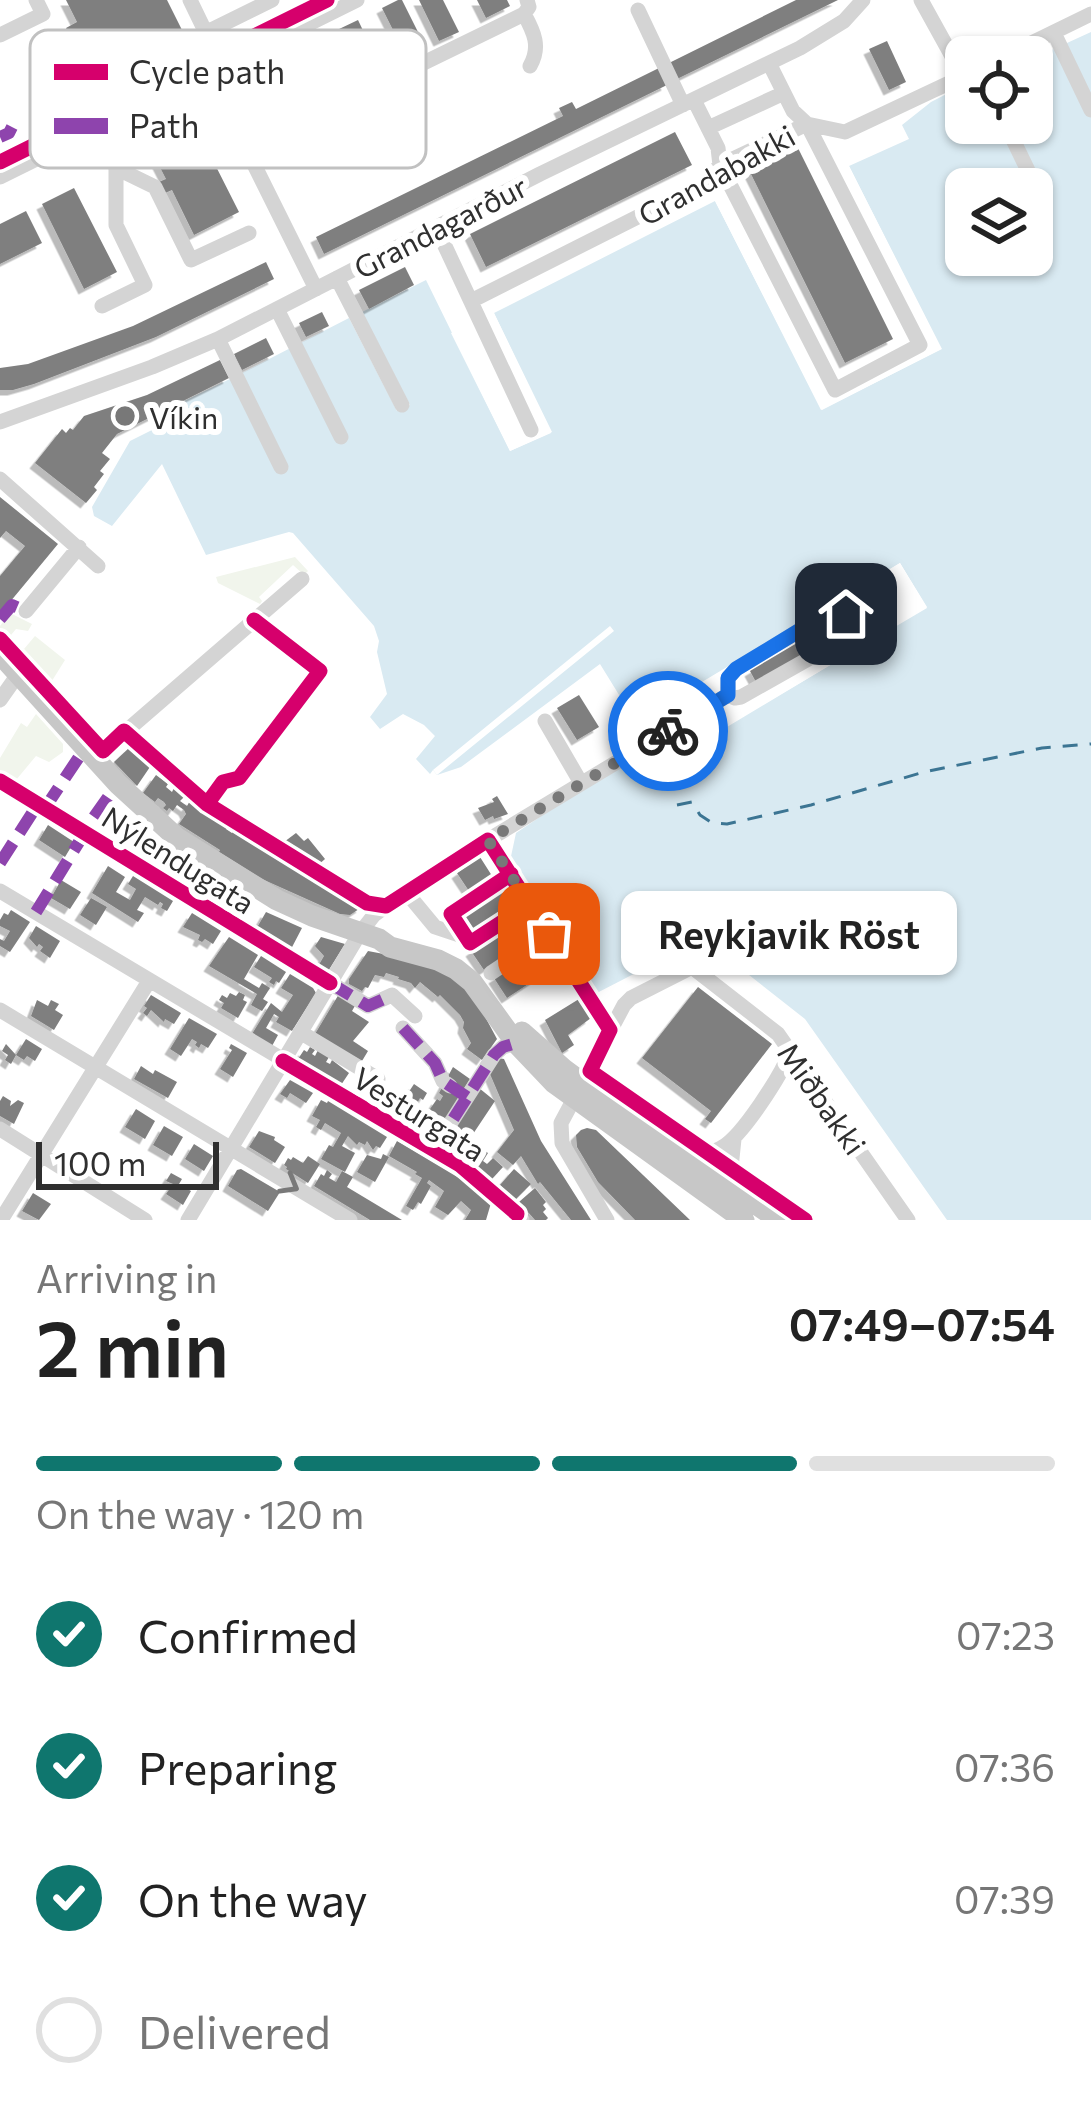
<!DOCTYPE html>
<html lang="en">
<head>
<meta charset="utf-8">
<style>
  :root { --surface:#fff; --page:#f2f2f2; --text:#222; --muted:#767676; --line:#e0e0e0; --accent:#0f766e }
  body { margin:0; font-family:Commissioner,sans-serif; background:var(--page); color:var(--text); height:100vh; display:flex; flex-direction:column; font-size:45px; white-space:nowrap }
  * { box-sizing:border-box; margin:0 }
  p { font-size:39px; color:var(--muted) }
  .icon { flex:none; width:66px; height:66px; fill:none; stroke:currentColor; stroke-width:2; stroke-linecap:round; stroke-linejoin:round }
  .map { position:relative; height:1220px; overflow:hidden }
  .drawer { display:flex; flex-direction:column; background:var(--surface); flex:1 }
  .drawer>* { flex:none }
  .controls { position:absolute; left:945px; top:36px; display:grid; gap:24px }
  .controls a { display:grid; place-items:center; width:108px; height:108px; border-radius:18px; background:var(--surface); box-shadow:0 3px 9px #0004; font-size:60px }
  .scale { position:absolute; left:36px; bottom:30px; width:183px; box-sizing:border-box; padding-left:12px; border:6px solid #2f2f2f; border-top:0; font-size:33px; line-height:42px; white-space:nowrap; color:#2f2f2f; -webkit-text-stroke:9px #fff; paint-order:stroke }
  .pin { position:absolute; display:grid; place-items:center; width:102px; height:102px; color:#fff; margin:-51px; border-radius:24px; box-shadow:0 6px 18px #0006 }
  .courier { position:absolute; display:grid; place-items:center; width:120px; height:120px; margin:-60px; border:9px solid #1a73e8; border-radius:50%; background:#fff; color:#222; box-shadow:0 3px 15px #0007 }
  .bubble { position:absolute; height:84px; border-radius:18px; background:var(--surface); box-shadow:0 3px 9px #0004; font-size:39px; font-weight:600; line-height:84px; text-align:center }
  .head em { font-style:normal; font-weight:600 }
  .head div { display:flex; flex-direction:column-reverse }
  .head { display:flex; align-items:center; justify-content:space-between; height:204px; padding:0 36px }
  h1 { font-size:78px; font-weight:600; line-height:90px }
  .bar { display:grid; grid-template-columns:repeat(4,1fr); gap:18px 12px; align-content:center; height:144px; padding:0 36px }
  .bar i { height:15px; border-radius:9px; background:var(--line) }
  .bar .selected { background:var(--accent) }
  .bar p { grid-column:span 4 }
  ol { padding:0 36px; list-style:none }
  li { display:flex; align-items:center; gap:36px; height:132px }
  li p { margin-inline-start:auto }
  li .icon { padding:12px; border-radius:50%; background:var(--accent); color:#fff; stroke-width:4 }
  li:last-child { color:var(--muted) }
  li i { width:66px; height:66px; border:6px solid var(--line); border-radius:50% }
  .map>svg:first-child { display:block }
  .green { fill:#f1f5ec }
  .water { fill:#d9eaf2; fill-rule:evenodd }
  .pier { fill:#fff }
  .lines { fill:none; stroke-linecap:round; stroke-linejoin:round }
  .ferry { stroke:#3c7593; stroke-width:3; stroke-dasharray:15 12; stroke-linecap:butt }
  .building { fill:#7f7f7f; filter:url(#shadow) }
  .minor { stroke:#d4d4d4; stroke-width:15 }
  .major { stroke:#c7c7c7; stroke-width:21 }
  .quiet { stroke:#8e44ad; stroke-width:12; stroke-dasharray:24 12; stroke-linecap:butt }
  .cycleway-casing { stroke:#fff; stroke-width:22 }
  .cycleway { stroke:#d6006c; stroke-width:15 }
  .oneway { stroke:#797979 }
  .done { stroke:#787878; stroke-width:12; stroke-dasharray:0 21.6 }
  .route { stroke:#1a73e8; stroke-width:15 }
  .poi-dot { fill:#787878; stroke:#fff; stroke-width:4.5 }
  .labels { text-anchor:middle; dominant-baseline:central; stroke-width:12; stroke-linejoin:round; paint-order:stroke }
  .street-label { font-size:30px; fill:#2f2f2f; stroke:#fff }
  .poi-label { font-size:30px; fill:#2f2f2f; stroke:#fff; text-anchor:start }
  .key { fill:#fff; stroke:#c1c1c1; stroke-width:3 }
  .key-label { font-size:33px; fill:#2f2f2f }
</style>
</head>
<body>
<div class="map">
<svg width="1091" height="1220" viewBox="0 0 1091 1220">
  <defs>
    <filter id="shadow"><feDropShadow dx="-5.5" dy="5.5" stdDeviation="0" flood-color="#0004"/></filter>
  </defs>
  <rect width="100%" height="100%" fill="#fff"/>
  <path class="green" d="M295,557L308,571L304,575L293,565L259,597L262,601L260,604L218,583L216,577Z
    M10,613L32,624L28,631L16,629L11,635L13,641L24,649L35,636L65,660L50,684L0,637V626Z
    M36,714L63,744V752L49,762L36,756L16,780L0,770V758L21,723L27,727Z"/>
  <path class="water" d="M1091,32V1220H947L805,1019L716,949L704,943L690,945L591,996L510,861L516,833L640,750L681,732L691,734L696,744L927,608L900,563L672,701L677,709L674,720L645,737L600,664L461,767L437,775L433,770L430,774L416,759L435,736L424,725L403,714L380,729L370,717L387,694L377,652L379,641L374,626L293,533L289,532L206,555L162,464L112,526L94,516L92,507L130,441L164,424L159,413L232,378L289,469L242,373L349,318L397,411L410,405L362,312L426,280L510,451L551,433L494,313L715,201L822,410L941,349L849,166L909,139L902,125L931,102L966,84V123H1032V59ZM966,189H1032V255H966Z"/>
  <path class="pier" d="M849,166L942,349L821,410L712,195L720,197L823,402L933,347L843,168Z
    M494,313L552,432L510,451L451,333L457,331L513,443L544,429L489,316Z
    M900,563L927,607L697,745L691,734L681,732L687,727L694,729L699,737L919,605L898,571L680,702L683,709L678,715L677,725L670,713L677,708L672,700Z
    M610,626L614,631L437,775L433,770Z"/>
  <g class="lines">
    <path class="ferry" d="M677,805L692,802L700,815L712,823L727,824L811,805L924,772L1042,748L1091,744"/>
  </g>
  <path class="building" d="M66,0H167L183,32L101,72L91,52L80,57L66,28L77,22Z
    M398,0H402L426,48L407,58L382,8Z
    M419,0H443L459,32L439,41Z
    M477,0H507L510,6L486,18Z
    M796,0H838L677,79L669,63Z
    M358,20L382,70L361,80L337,30Z
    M887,41L906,82L889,90L869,49Z
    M659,68L667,85L324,254L316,237L563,116L559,108L572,102L576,109Z
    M194,123L239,212L194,235L172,190L165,193L159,182L166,179L149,146Z
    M675,132L692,165L486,267L470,234Z
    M795,142L893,339L845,363L747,166Z
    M74,188L117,272L84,289L42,204Z
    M26,211L42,243L0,264V224Z
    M266,262L274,279L156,337L34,384L13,390H0V368L28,364L133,326Z
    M405,267L414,285L369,309L359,290Z
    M322,312L329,326L306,337L299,323Z
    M266,338L274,354L242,370L234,354Z
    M220,360L229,378L117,434L102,453L110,459L100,471L104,474L94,487L97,490L86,503L35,463L62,429L66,433L70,428L73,430L84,416L147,395Z
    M0,497L58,544L0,614V576L25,546L6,531L0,538Z
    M819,630L825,641L756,682L750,671Z
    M579,695L599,727L577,740L557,708Z
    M130,747L152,764L137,786L114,762Z
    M156,775L168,784L166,787L172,792L174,788L185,796L180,801L187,806L191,799L228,825L226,829L232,833L233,831L291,866L337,887L362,907L350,915L340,914L262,879L219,852L220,850L179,824L186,814L184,810L177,805L173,811L169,808L167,811L163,808L166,805L164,802L158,798L155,802L143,793Z
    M497,796L508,814L494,819L493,816L485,820L478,808L494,802L492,799Z
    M48,825L74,842L65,857L39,840Z
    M296,833L304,841L308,838L325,859L317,866L307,861L297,849L293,852L284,842Z
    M130,836L157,849L148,865L122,849Z
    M480,857L494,879L471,894L457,873Z
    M181,862L207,878L200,889L193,884L190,889L168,875L166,871L171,863L178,867Z
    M108,866L125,877L116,892L130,900L136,889L128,884L133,876L173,901L167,911L161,908L163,904L160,902L158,905L145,897L137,910L144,913L138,922L92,893Z
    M61,880L81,892L70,909L51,898Z
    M509,883L522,902L476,933L463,913Z
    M91,898L107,907L96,925L80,915Z
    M11,910L30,922L10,952L0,946V939L4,941L10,931L0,926V920L4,913L8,915Z
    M266,912L302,928L290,951L255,931Z
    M529,912L542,932L484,970L471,951Z
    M192,913L221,931L213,944L205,939L202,942L198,940L200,935L183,927Z
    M36,926L60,941L50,958L40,951L43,947L39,944L37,947L29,938Z
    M229,937L258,955L244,979L259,988L262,983L270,988L263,999L268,1002L262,1011L251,1005L257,994L209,966Z
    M321,937L345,944L327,973L317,968L324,956L315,946Z
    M549,942L562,962L507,998L494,978Z
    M368,951L394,956L451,975L474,996L497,1039L482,1060L467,1049L471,1043L463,1028L464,1022L460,1015L440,995L438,997L420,982L415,988L411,983L398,979L399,977L386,973L384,977L375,975L368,988L365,987L362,991L349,984V979Z
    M261,956L286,972L279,983L276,981L274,985L269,982L272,978L254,967Z
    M290,974L313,988L316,993L292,1031L276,1022L279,1017L274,1014L266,1028L278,1035L272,1046L252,1034L271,1003L282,1012L293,995L281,988Z
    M698,987L772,1044L711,1123L705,1119L711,1111L642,1058Z
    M239,992L245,995L243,1000L247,1002L238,1018L221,1008L224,1003L219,1000L222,995L227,998L230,993L236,996Z
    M339,994L356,1004L352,1011L369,1022L353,1041L368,1051L362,1061L315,1034Z
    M151,995L181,1013L174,1024L165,1019L164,1022L151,1010L147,1016L143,1013L147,1008L144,1006Z
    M579,999L591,1018L568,1035L574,1045L562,1053L545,1020Z
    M37,1000L48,1006L51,1000L59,1004L55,1010L63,1015L54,1030L31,1016Z
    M189,1018L217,1034L208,1048L201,1044L199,1048L195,1045L197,1042L192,1039L181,1056L170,1049Z
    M26,1039L42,1049L35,1061L27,1056L24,1060L16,1055L11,1064L5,1060L8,1055L2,1051L6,1044L16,1055Z
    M231,1044L247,1053L233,1077L220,1069L232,1050L229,1048Z
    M310,1047L315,1050L312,1054L315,1056L318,1050L329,1057L326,1062L330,1064L332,1060L349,1073L341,1085L298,1059L304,1050L307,1052Z
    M498,1058L504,1059L541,1141L591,1220H571L540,1182L538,1184L521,1156L513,1165L497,1152L514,1130L490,1074Z
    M141,1066L153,1074L155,1070L177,1082L168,1098L134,1079Z
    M453,1067L470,1079L435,1136L428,1138L410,1129L415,1119L421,1122L437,1099L440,1101L443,1096L439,1093Z
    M290,1080L313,1093L306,1103L290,1093L287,1098L280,1094Z
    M414,1084L427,1093L423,1100L420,1098L406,1124L393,1116Z
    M479,1088L495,1101L469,1140L488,1153L483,1161L487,1164L493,1158L503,1167L492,1179L446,1147L445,1143Z
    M3,1096L11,1101L10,1106L18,1100L24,1103L14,1124L0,1116V1101Z
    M321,1100L327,1103L328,1101L387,1137L380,1148L376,1146L373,1150L367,1141L365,1145L359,1142L357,1145L348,1136L342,1146L355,1153L345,1172L321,1159L329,1145L333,1147L341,1133L325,1123L321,1130L316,1127L320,1120L312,1116Z
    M136,1109L155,1121L145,1139L125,1127Z
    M164,1126L183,1137L172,1156L153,1145Z
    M587,1128L596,1130L690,1220H635L598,1182L577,1147L576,1135L581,1130Z
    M259,1131L275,1137L274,1140L285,1147L275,1163L249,1147Z
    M397,1141L474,1187L491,1203L486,1220H465L471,1210L461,1201L448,1215L435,1207L444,1191L429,1180L427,1183L431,1186L421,1204L418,1202L413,1210L406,1206L422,1178L415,1174L417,1172L389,1156Z
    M194,1144L213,1156L204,1171L185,1159Z
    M383,1154L389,1157L375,1182L357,1172L367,1155L381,1159Z
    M308,1156L320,1164L308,1183L286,1169L287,1167L284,1165L288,1158L291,1160L293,1157L303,1163Z
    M241,1169L280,1192L268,1211L228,1186L237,1170Z
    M514,1169L531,1184L516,1199L500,1185Z
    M327,1170L332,1174L329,1178L336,1182L342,1171L353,1177L347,1187L402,1220H370L314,1186L321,1174L324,1176Z
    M171,1173L182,1179L179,1184L191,1191L183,1205L166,1194L173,1184L166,1181Z
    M535,1188L546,1202L543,1205L546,1209L543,1212L548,1218L546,1220H535L519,1202Z
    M33,1193L51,1204L39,1220L22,1211Z"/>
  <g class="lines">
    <path class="minor" d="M190,0L206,33
      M921,0L963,76
      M638,10L683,105
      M524,14C534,32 541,47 530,66
      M1054,33L1091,110
      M0,35L43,14L36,0
      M1003,57L1091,14
      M218,69L201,35L272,0
      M209,74L316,289
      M694,100L718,148L720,165L835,390L920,345L807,124L793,111L769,63
      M1005,123L1034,183
      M708,128L784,93
      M98,129L116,168V225L145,285L102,306
      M247,149L524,14L529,7L527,0
      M116,168L155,187L191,260L249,233
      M0,177L357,0
      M437,229L531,430
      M337,278L402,405
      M471,301L703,184L720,165L807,124L845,132L966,75
      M277,309L341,437
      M218,339L281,467
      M0,422L152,367L218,339L540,174L800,48L844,21L863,0
      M0,479L98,566
      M26,611L79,547
      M0,700L19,673
      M545,721L581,783
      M124,731L207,804L367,903L386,906
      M95,758L302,579
      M0,781L368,1006L392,995L415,1016
      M488,840L610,1030
      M511,874L451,914L470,943L530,904
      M0,891L453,1161L522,1220
      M406,892L435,927L465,937
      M491,973L549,934
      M0,1010L350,1220
      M403,1028L435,1063L443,1081L450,1086
      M300,1032L378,1079
      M0,1129L145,1220
      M734,1139L731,1168L738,1192
      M434,1149L494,1055L503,1047L516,1043
      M683,1152C697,1155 709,1155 721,1148C742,1137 782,1074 790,1052
      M1,1220L149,981
      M188,1220L360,933L374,915L420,881L728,695L735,698L741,697L849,636C857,629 851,621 846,614L828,613L736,669L728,678V695
      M607,1220L562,1143L561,1123L624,1005L631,998L692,967L778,1034L908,1220"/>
    <path class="major" d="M0,654L118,784L177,838L277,900L312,916L379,939L390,947L438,960L456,969L472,982L516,1043L554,1083L744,1220
      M522,1032L565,1070L611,1104L779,1220"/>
    <path class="quiet" d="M0,137L9,133L12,127
      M0,619L12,605L26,611
      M45,808L81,754
      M94,817L113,790
      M0,863L38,804
      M36,912L79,842
      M330,983L368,1006L386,998
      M403,1028L435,1063L443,1081L467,1097
      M434,1149L494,1055L503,1047L516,1043"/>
    <g class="cycleway-casing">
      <path id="cycleway" d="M0,162L327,0
        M0,639L103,751L124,731L207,804L367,903L386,906L488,840L610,1030L590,1071L805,1220
        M0,781L330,983
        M207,804L223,782L239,778L320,671L254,620
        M511,874L451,914L470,943L530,904
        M283,1061L460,1165L517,1214"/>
    </g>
    <use href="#cycleway" class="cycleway"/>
  </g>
  <defs><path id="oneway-chevron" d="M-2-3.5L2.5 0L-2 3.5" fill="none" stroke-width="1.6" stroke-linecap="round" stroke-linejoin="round" transform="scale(3)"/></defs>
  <use class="oneway" href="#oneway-chevron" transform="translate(290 1185) rotate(30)"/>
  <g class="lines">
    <path class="done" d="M549,934L488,840L668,731"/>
    <path class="route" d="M668,731L728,695V678L736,669L828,613L846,614"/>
  </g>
  <circle class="poi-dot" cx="125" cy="416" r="12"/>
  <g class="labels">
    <g class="street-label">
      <text transform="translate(716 174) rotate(-29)">Grandabakki</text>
      <text transform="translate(440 226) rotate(-27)">Grandagarður</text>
      <text transform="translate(179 859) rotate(32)">Nýlendugata</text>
      <text transform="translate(823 1098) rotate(55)">Miðbakki</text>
      <text transform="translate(420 1113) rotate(32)">Vesturgata</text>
    </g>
    <g class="poi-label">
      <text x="149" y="416">Víkin</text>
    </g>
  </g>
  <rect x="30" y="30" width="396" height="138" rx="18" class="key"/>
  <rect x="54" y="64" width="54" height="16" fill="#d6006c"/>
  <rect x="54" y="118" width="54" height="16" fill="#8e44ad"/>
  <g class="key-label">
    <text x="129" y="84">Cycle path</text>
    <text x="129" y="138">Path</text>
  </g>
</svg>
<div class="controls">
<a><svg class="icon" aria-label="locate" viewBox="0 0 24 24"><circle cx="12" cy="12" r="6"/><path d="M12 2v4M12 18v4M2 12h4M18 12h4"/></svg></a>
<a><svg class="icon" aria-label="layers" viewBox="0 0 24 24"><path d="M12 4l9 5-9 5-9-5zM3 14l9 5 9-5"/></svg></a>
</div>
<div class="scale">100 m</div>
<div class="pin" style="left:549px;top:934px;background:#ea580c"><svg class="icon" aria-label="bag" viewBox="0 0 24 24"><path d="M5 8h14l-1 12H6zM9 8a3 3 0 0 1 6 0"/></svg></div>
<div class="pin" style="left:846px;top:614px;background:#1f2937"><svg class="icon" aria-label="home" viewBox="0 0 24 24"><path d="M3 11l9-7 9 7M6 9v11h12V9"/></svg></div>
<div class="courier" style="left:668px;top:731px"><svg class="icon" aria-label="bike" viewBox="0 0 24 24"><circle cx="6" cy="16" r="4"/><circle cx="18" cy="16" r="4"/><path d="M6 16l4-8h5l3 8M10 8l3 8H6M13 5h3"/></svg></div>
<div class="bubble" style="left:621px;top:891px;width:336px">Reykjavik Röst</div>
</div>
<section class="drawer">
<div class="head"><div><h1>2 min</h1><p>Arriving in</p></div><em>07:49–07:54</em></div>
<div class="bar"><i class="selected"></i><i class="selected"></i><i class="selected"></i><i></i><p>On the way · 120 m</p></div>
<ol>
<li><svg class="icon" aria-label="check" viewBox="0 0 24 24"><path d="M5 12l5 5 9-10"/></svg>Confirmed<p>07:23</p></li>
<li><svg class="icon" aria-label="check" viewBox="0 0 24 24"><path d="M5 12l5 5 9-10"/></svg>Preparing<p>07:36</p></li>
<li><svg class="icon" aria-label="check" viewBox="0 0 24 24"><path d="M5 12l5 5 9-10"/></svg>On the way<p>07:39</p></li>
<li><i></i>Delivered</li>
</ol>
</section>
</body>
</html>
